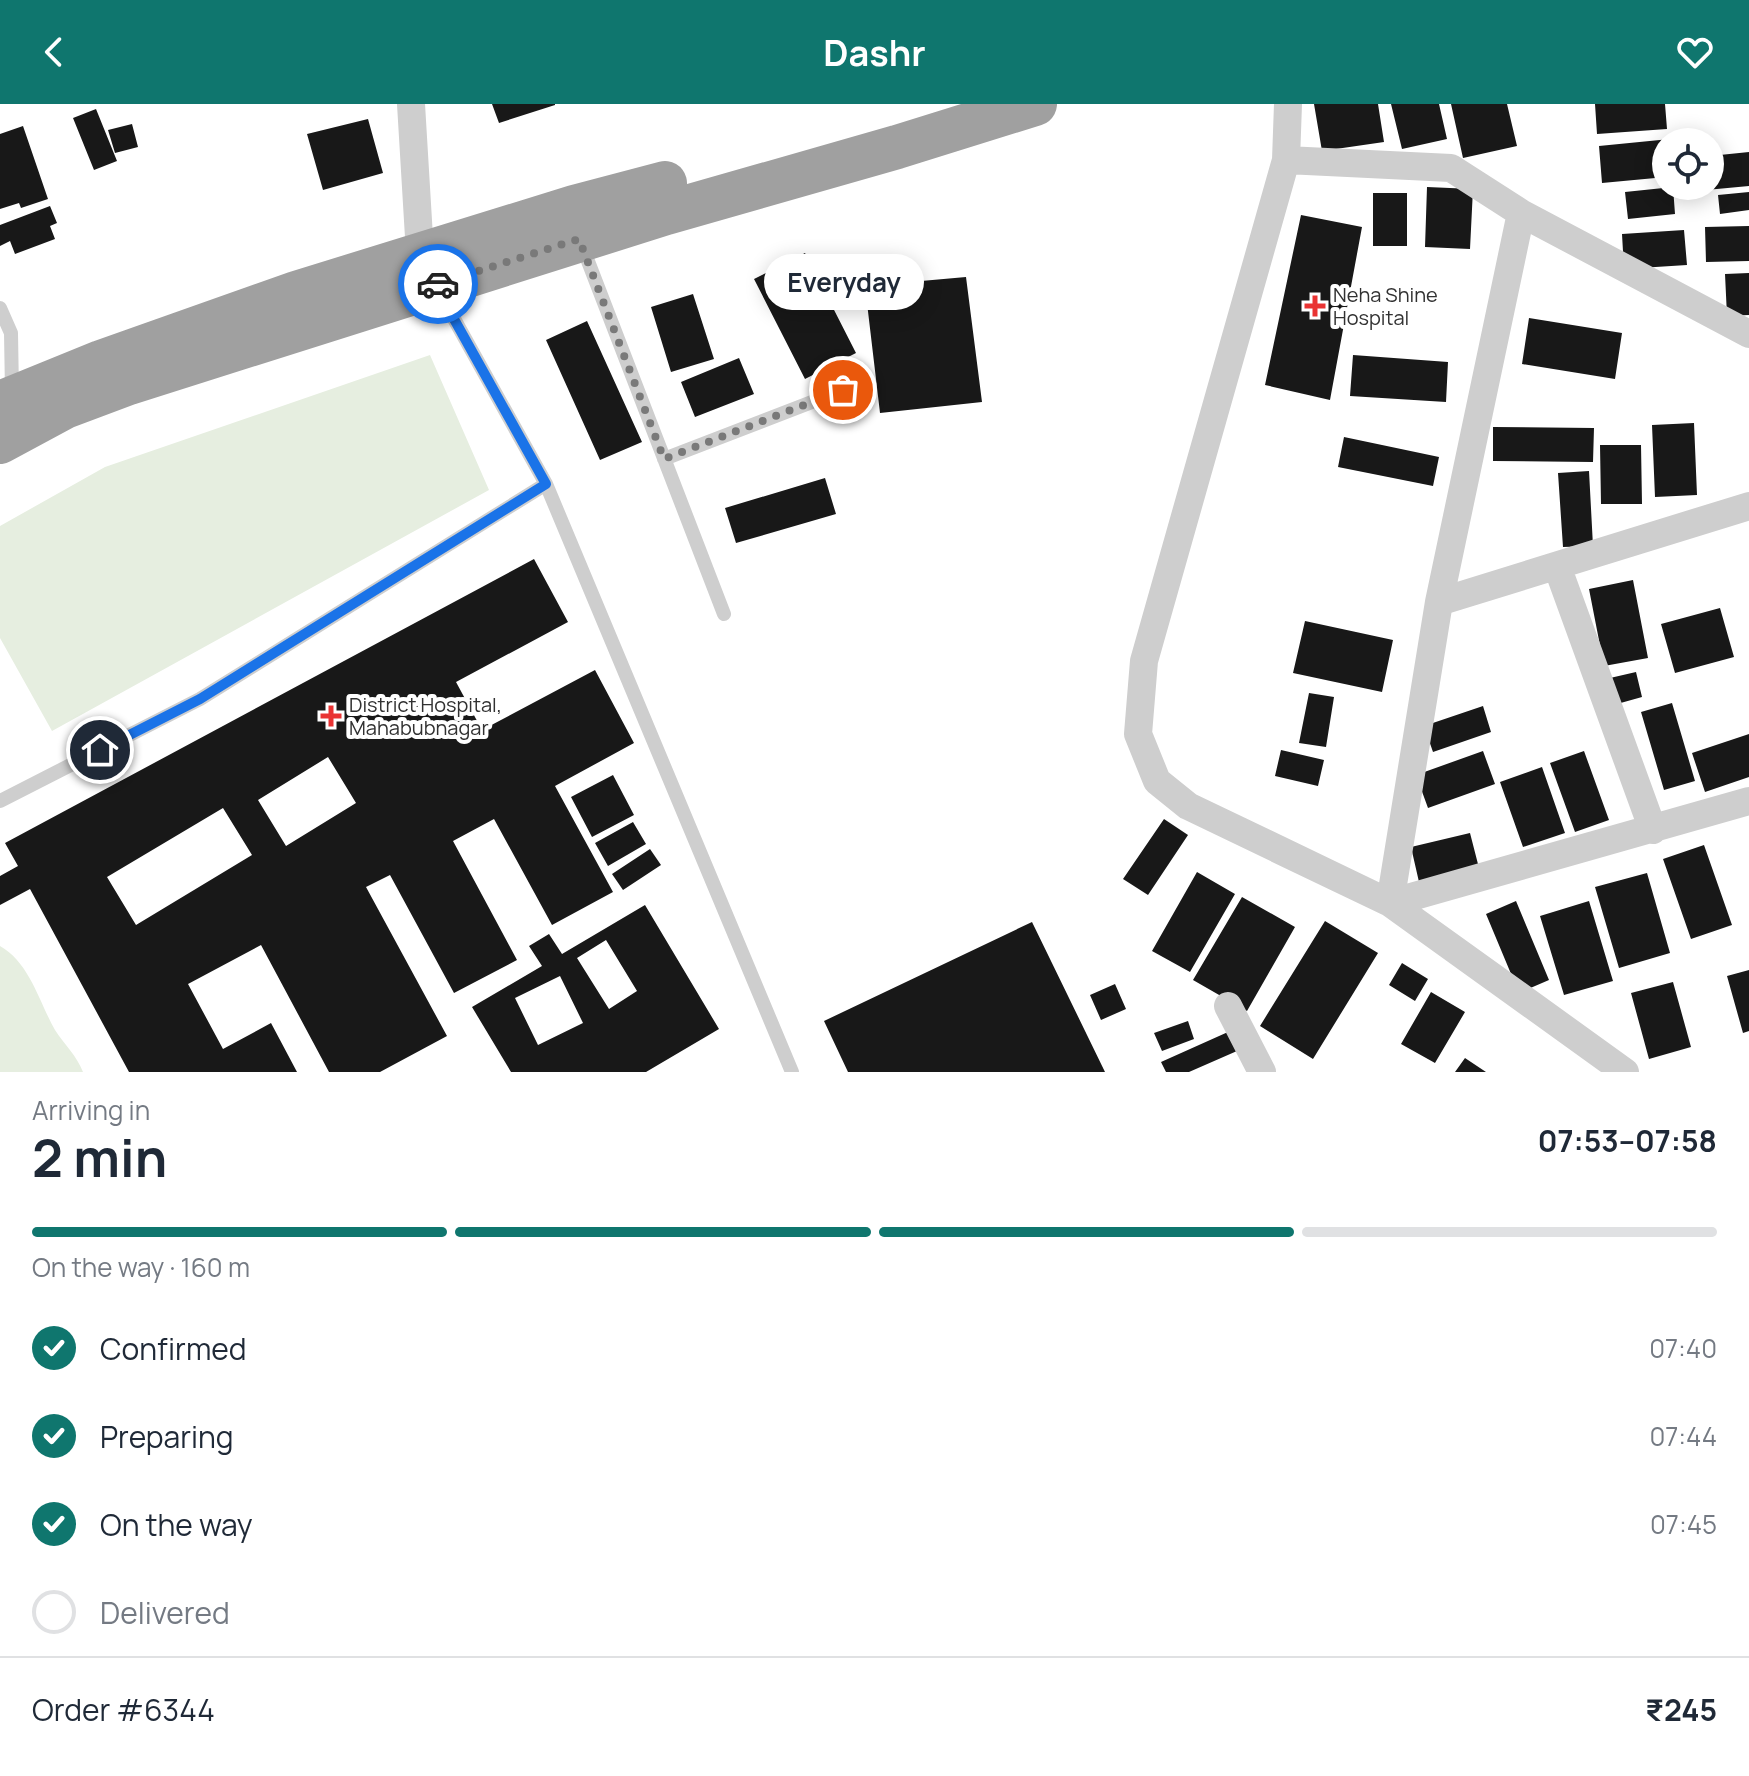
<!DOCTYPE html>
<html lang="en">
<head>
<meta charset="utf-8">
<style>
  :root { --surface:#fff; --page:#f6f6f7; --text:#1f2937; --muted:#747a83; --line:#e0e1e3; --accent:#0f766e }
  body { margin:0; font-family:Manrope,sans-serif; background:var(--page); color:var(--text); height:100vh; display:flex; flex-direction:column; font-size:30px; white-space:nowrap }
  * { box-sizing:border-box; margin:0 }
  p { font-size:26px; color:var(--muted) }
  .icon { flex:none; width:44px; height:44px; fill:none; stroke:currentColor; stroke-width:2; stroke-linecap:round; stroke-linejoin:round }
  .map { position:relative; height:968px; overflow:hidden }
  .drawer { display:flex; flex-direction:column; background:var(--surface); flex:1 }
  .drawer>* { flex:none }
  .fabs { position:absolute; left:1652px; top:24px; display:grid; gap:16px }
  .fabs a { display:grid; place-items:center; width:72px; height:72px; border-radius:50%; background:var(--surface); box-shadow:0 4px 20px #0003; font-size:40px }
  .pin { position:absolute; display:grid; place-items:center; width:68px; height:68px; color:#fff; margin:-34px; border:4px solid #fff; border-radius:50%; box-shadow:0 2px 8px #0007 }
  .courier { position:absolute; display:grid; place-items:center; width:80px; height:80px; margin:-40px; border:6px solid #1a73e8; border-radius:50%; background:#fff; color:#222; box-shadow:0 2px 10px #0007 }
  .bubble { position:absolute; height:56px; border-radius:28px; background:var(--surface); box-shadow:0 4px 20px #0003; font-size:26px; font-weight:700; line-height:56px; text-align:center }
  .overview em { font-style:normal; font-weight:700 }
  .overview div { display:flex; flex-direction:column-reverse }
  .overview { display:flex; align-items:center; justify-content:space-between; height:136px; padding:0 32px }
  h1 { font-size:52px; font-weight:700; line-height:60px }
  .bar { display:grid; grid-template-columns:repeat(4,1fr); gap:12px 8px; align-content:center; height:96px; padding:0 32px }
  .bar i { height:10px; border-radius:6px; background:var(--line) }
  .bar .on { background:var(--accent) }
  .bar p { grid-column:span 4 }
  .line { display:flex; align-items:center; gap:20px; padding:0 32px; border-top:2px solid var(--line) }
  .line div { flex:1 }
  ol { padding:0 32px; list-style:none }
  li { display:flex; align-items:center; gap:24px; height:88px }
  li p { margin-inline-start:auto }
  li .icon { padding:8px; border-radius:50%; background:var(--accent); color:#fff; stroke-width:4 }
  li:last-child { color:var(--muted) }
  li i { width:44px; height:44px; border:4px solid var(--line); border-radius:50% }
  header { display:flex; justify-content:space-between; align-items:center; height:104px; padding:0 32px; background:var(--accent); color:#fff; font-size:36px; font-weight:700 }
  .map>svg:first-child { display:block }
  .green { fill:#e6eee0 }
  .building { fill:#181818; fill-rule:evenodd }
  .lines { fill:none; stroke-linecap:round; stroke-linejoin:round }
  .service { stroke:#cecece; stroke-width:14 }
  .minor { stroke:#cecece; stroke-width:28 }
  .trunk { stroke:#a0a0a0; stroke-width:44 }
  .done { stroke:#797979; stroke-width:8; stroke-dasharray:0 14.4 }
  .route { stroke:#1a73e8; stroke-width:10 }
  .poi-dot { fill:#e93333; stroke:#fff; stroke-width:3 }
  .labels { text-anchor:middle; dominant-baseline:central; stroke-width:8; stroke-linejoin:round; paint-order:stroke }
  .poi-label { font-size:20px; fill:#313131; stroke:#fff; text-anchor:start }
</style>
</head>
<body>
<header><svg class="icon" aria-label="back" viewBox="0 0 24 24"><path d="M15 5l-7 7 7 7"/></svg>Dashr<svg class="icon" aria-label="heart" viewBox="0 0 24 24"><path d="M12 20l-8-8c-3-5 5-10 8-4 3-6 11-1 8 4z"/></svg></header>
<div class="map">
<svg width="1749" height="968" viewBox="0 0 1749 968">
  <rect width="100%" height="100%" fill="#fff"/>
  <path class="green" d="M430,251L489,386L52,627L0,534V422L105,363Z
    M0,842C30,859 39,898 55,926C64,940 77,952 83,968H0Z"/>
  <path class="building" d="M492,0H555V1L499,19Z
    M1314,0H1378L1384,38L1322,47Z
    M1391,0H1439L1447,35L1402,45Z
    M1451,0H1507L1517,42L1463,54Z
    M1595,0H1665L1667,25L1597,30Z
    M96,5L117,57L94,66L73,14Z
    M368,15L383,69L323,86L307,30Z
    M132,20L138,43L115,49L108,26Z
    M23,22L48,95L21,104L19,99L0,105V30Z
    M1680,34L1681,38H1666V73L1602,79L1599,42Z
    M1749,48V82L1706,86V82H1710V52Z
    M1427,83L1473,85L1470,145L1425,143Z
    M1673,83L1675,110L1628,115L1625,88Z
    M1749,88V106L1720,110L1718,91Z
    M1373,89H1407V142H1373Z
    M50,102L57,119L50,122L55,135L15,150L10,137L0,142V121Z
    M1301,111L1362,123L1330,296L1265,281Z
    M1749,122V157L1706,158L1705,123Z
    M1684,126L1687,161L1624,165L1622,130Z
    M805,149L856,249L805,275L754,175Z
    M1749,169V211L1727,212L1725,170Z
    M966,173L982,298L880,309L865,182Z
    M693,190L714,255L671,268L651,203Z
    M1529,214L1622,229L1615,275L1522,260Z
    M587,217L642,338L600,356L546,236Z
    M1353,251L1448,258L1446,298L1350,292Z
    M739,254L754,290L695,313L681,278Z
    M1694,319L1697,391L1655,393L1652,321Z
    M1493,323L1594,324L1593,358L1493,357Z
    M1344,333L1439,353L1433,382L1338,363Z
    M1600,341H1641L1642,400H1601Z
    M1589,367L1593,442L1563,443L1558,369Z
    M825,374L836,410L736,439L725,404Z
    M534,455L568,518L456,578L482,626L595,566L634,639L555,682L613,788L552,821L494,715L453,737L517,856L454,889L390,771L366,783L447,932L380,968H329L261,841L188,880L223,945L271,919L297,968H129L30,785L0,801V772L18,762L5,739ZM328,653L356,699L286,742L258,696ZM223,704L252,751L136,821L107,773Z
    M1633,476L1648,554L1604,562L1589,485Z
    M1720,504L1734,553L1675,569L1661,520Z
    M1305,517L1393,536L1382,588L1293,569Z
    M1636,568L1642,593L1617,600L1610,574Z
    M1309,589L1334,593L1326,643L1299,639Z
    M1672,599L1695,677L1664,686L1641,608Z
    M1483,602L1491,628L1433,648L1424,622Z
    M1749,630V673L1705,688L1692,649Z
    M1281,646L1324,656L1318,682L1275,672Z
    M1483,647L1495,680L1428,704L1416,671Z
    M1584,647L1609,716L1575,728L1550,659Z
    M1542,663L1565,729L1523,743L1500,678Z
    M613,671L634,711L592,733L571,693Z
    M1164,715L1188,731L1148,791L1123,775Z
    M633,718L646,740L608,762L595,739Z
    M1470,729L1479,764L1419,778L1411,743Z
    M1704,741L1732,821L1691,835L1663,755Z
    M650,745L661,761L623,786L612,770Z
    M1197,768L1235,790L1190,868L1152,847Z
    M1647,769L1670,849L1619,864L1595,783Z
    M1242,793L1295,823L1247,907L1193,876Z
    M1516,797L1549,876L1519,889L1486,810Z
    M1589,797L1613,877L1564,891L1540,812Z
    M645,801L719,925L646,968H511L472,903L542,862L529,842L549,830L562,850ZM606,836L637,887L609,905L577,854ZM560,872L583,919L538,941L515,894Z
    M1325,817L1378,849L1313,955L1260,922Z
    M1032,818L1105,968H848L824,917Z
    M1402,859L1428,875L1415,897L1389,881Z
    M1749,866V927L1743,929L1727,872Z
    M1673,878L1691,943L1649,955L1631,889Z
    M1115,880L1126,905L1101,916L1090,891Z
    M1431,888L1465,908L1435,959L1401,940Z
    M1188,917L1194,935L1162,947L1154,929Z
    M1228,928L1237,947L1189,968H1166L1161,958Z
    M1465,954L1486,968H1455Z"/>
  <g class="lines">
    <path class="service" d="M581,139L724,510
      M438,186L546,380L792,968
      M0,204L11,229L12,288
      M664,355L843,286
      M0,697L200,595L546,380"/>
    <path class="minor" d="M411,0L420,150
      M1288,0L1286,56L1451,64L1521,109L1439,498
      M1286,56L1144,557L1138,630L1157,677L1188,702L1390,799L1439,498L1749,402
      M1521,109L1749,230
      M1557,462L1653,726
      M1228,902L1262,968
      M1625,968L1390,799L1749,697"/>
    <path class="trunk" d="M0,299L101,258L296,189L574,103L665,79
      M0,338L65,303L129,279L666,109L897,43L1035,0"/>
  </g>
  <g class="lines">
    <path class="done" d="M438,180L579,135L664,355L843,286"/>
    <path class="route" d="M100,646L200,595L546,380L435,181L438,180"/>
  </g>
  <g class="poi-dot">
    <path d="M1311 190h8v8h8v8h-8v8h-8v-8h-8v-8h8z"/>
    <path d="M327 600h8v8h8v8h-8v8h-8v-8h-8v-8h8z"/>
  </g>
  <g class="labels">
    <g class="poi-label">
      <text x="1333" y="190">Neha Shine<tspan x="1333" dy="23">Hospital</tspan></text>
      <text x="349" y="600">District Hospital,<tspan x="349" dy="23">Mahabubnagar</tspan></text>
    </g>
  </g>
</svg>
<div class="fabs">
<a><svg class="icon" aria-label="locate" viewBox="0 0 24 24"><circle cx="12" cy="12" r="6"/><path d="M12 2v4M12 18v4M2 12h4M18 12h4"/></svg></a>
</div>
<div class="pin" style="left:843px;top:286px;background:#ea580c"><svg class="icon" aria-label="bag" viewBox="0 0 24 24"><path d="M5 8h14l-1 12H6zM9 8a3 3 0 0 1 6 0"/></svg></div>
<div class="pin" style="left:100px;top:646px;background:#1f2937"><svg class="icon" aria-label="home" viewBox="0 0 24 24"><path d="M3 11l9-7 9 7M6 9v11h12V9"/></svg></div>
<div class="courier" style="left:438px;top:180px"><svg class="icon" aria-label="car" viewBox="0 0 24 24"><path d="M5 17H2v-5l4-1 3-4h7l3 4 3 1v5h-3M9 17h6M6 11h13"/><circle cx="7" cy="17" r="2"/><circle cx="17" cy="17" r="2"/></svg></div>
<div class="bubble" style="left:764px;top:150px;width:160px">Everyday</div>
</div>
<section class="drawer">
<div class="overview"><div><h1>2 min</h1><p>Arriving in</p></div><em>07:53–07:58</em></div>
<div class="bar"><i class="on"></i><i class="on"></i><i class="on"></i><i></i><p>On the way · 160 m</p></div>
<ol>
<li><svg class="icon" aria-label="check" viewBox="0 0 24 24"><path d="M5 12l5 5 9-10"/></svg>Confirmed<p>07:40</p></li>
<li><svg class="icon" aria-label="check" viewBox="0 0 24 24"><path d="M5 12l5 5 9-10"/></svg>Preparing<p>07:44</p></li>
<li><svg class="icon" aria-label="check" viewBox="0 0 24 24"><path d="M5 12l5 5 9-10"/></svg>On the way<p>07:45</p></li>
<li><i></i>Delivered</li>
</ol>
<div class="line" style="height:104px"><div>Order #6344</div><b>₹245</b></div>
</section>
</body>
</html>
